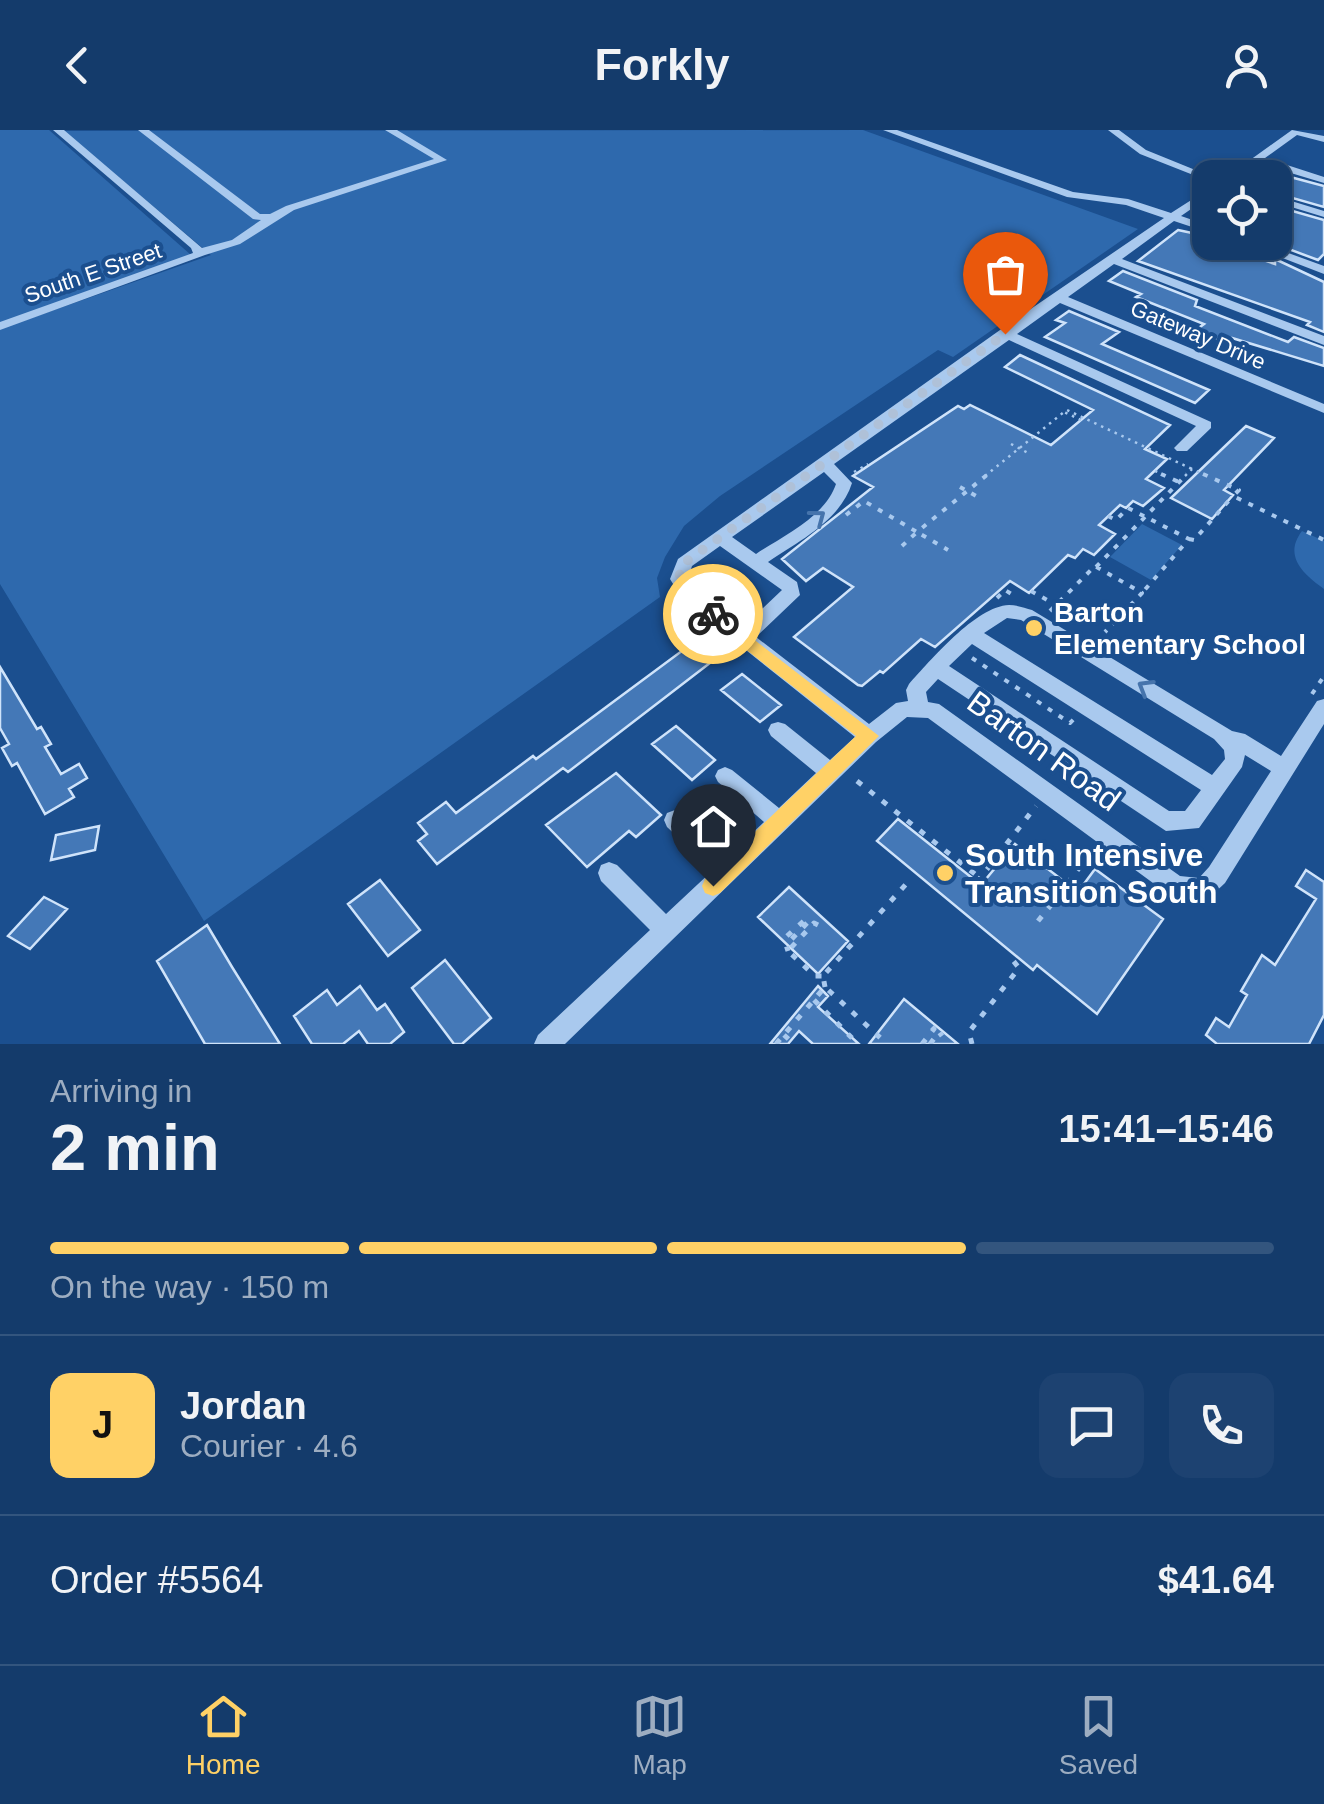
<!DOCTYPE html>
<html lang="en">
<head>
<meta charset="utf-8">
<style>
  :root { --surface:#143b6b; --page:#1d4271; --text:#f1f3f6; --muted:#9dadc1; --line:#33557e; --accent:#ffd166 }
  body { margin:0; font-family:Helvetica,sans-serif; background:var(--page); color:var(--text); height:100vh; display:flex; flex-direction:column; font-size:38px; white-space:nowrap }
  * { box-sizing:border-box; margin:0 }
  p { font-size:32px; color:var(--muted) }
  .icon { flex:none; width:55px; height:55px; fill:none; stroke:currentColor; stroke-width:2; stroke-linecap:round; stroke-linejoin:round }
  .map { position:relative; height:914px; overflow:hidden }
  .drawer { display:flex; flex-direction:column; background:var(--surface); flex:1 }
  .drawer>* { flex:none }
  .tools { position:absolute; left:1192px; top:30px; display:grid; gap:20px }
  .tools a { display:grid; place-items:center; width:100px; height:100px; border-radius:20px; background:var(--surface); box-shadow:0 2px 8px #0004,0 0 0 2px var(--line); font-size:50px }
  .pin { position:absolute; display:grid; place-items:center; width:85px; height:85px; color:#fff; margin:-102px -42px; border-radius:50% 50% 50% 0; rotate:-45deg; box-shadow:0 0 10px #0007 }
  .pin .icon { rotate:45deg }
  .courier { position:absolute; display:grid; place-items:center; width:100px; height:100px; margin:-50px; border:8px solid #ffd166; border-radius:50%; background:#fff; color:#222; box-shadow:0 2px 12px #0007 }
  .summary em { font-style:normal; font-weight:600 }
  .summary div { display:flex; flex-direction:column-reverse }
  .summary { display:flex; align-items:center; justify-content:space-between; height:170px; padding:0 50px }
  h1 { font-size:65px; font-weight:600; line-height:75px }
  .bar { display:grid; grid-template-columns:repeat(4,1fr); gap:15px 10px; align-content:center; height:120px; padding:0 50px }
  .bar i { height:12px; border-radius:8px; background:var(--line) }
  .bar .current { background:var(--accent) }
  .bar p { grid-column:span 4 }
  .line { display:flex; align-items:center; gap:25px; padding:0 50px; border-top:2px solid var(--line) }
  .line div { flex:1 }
  .round { display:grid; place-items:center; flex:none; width:105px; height:105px; border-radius:20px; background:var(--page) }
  header { display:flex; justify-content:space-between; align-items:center; height:130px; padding:0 50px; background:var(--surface); font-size:45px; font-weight:600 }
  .menu { display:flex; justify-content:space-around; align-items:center; height:140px; border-top:2px solid var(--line); background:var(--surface); font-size:28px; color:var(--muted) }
  .menu a { display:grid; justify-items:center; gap:5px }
  .menu .current { color:var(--accent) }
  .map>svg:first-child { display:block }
  .green { fill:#2e69ad }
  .building { fill:#4478b7; stroke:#cfe3fa; stroke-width:2.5 }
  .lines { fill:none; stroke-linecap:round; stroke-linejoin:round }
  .path-far2 { stroke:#a9c9ee; stroke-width:2.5; stroke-dasharray:2.5 5; stroke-linecap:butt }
  .path-far1 { stroke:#a9c9ee; stroke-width:4; stroke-dasharray:5 8; stroke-linecap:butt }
  .path { stroke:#a9c9ee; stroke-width:5; stroke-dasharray:6 10; stroke-linecap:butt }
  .minor { fill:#a9c9ee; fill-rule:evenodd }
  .oneway { stroke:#4674ac }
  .route { fill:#ffd166 }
  .done { stroke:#afc1d8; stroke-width:10; stroke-dasharray:0 18 }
  .poi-dot { fill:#ffd166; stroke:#1b4f8f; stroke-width:4 }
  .labels { text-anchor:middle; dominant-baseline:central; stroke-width:8; stroke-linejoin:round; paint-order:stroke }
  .far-street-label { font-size:22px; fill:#fff; stroke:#1b4f8f }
  .poi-label { font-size:28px; font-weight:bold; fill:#fff; stroke:#1b4f8f; text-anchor:start }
  .near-street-label { font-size:32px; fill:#fff; stroke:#1b4f8f }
  .near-poi-label { font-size:32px; font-weight:bold; fill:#fff; stroke:#1b4f8f; text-anchor:start }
</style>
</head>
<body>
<header><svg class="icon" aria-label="back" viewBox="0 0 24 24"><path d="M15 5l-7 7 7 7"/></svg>Forkly<svg class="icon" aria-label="person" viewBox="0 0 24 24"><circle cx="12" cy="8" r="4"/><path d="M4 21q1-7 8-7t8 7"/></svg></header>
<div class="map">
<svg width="1324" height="914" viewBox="0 0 1324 914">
  <rect width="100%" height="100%" fill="#1b4f8f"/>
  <path class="green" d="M0,0H49L191,125L0,194Z
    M863,0L1138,99L953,227L938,220L720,366L684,396L665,427L657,448L660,467L204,791L0,454V199L211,125L64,1Z
    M1142,394L1182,415L1151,450L1110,427Z
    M1302,401L1324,411V459C1303,444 1283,426 1302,401Z"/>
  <path class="building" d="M1294,48L1324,56V77L1275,63Z
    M1275,76L1324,90V124L1318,130L1275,114Z
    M1178,100L1206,106L1202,108L1210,112L1275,134V129L1324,152V202L1307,195L1310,192L1138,131Z
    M1123,141L1197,170L1195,176L1288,212L1294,207L1324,218V236L1232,208L1227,213L1196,200L1204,194L1136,167L1141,164L1109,151Z
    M1069,181L1119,202L1102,214L1209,260L1195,273L1045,207L1065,193L1056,190Z
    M1020,225L1170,295L1145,319L1167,329L1146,349L1164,358L1143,376L1133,371L1126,378L1120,375L1099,395L1115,404L1094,425L1083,419L1075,428L1068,425L1029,463L1010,451L935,517L921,509L883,543L880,541L862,556L858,555L794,507L853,457L823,438L806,451L782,429L873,357L853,346L958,276L964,279L970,275L1051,315L1093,280L1005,237Z
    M1246,296L1274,308L1224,360L1233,365L1212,389L1171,368Z
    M698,509L719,526L568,642L563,638L437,734L418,711L427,704L418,693L446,672L456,683L533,626L536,629Z
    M0,537L37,599L41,597L51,614L45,617L61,644L79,634L87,648L69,659L74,667L45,684L17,633L12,636L2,618L9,614L0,598Z
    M742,544L781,575L760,592L721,560Z
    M676,596L715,630L692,650L652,614Z
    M616,643L661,685L636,707L629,701L587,737L546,695Z
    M898,689L981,755L1015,714L1078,762L1095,739L1163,789L1097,884L1037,835L1033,840L877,711Z
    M99,696L95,720L51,730L56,705Z
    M1306,740L1324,752V885L1309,914H1217L1206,905L1216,888L1229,897L1247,865L1241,861L1262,825L1275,835L1316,769L1296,756Z
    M380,750L420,800L388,826L348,774Z
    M789,757L848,811L818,844L758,787Z
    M44,767L67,779L30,819L8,806Z
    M207,795L232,837L280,914H205L157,831Z
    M445,830L491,888L462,914H454L412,858Z
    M360,856L377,880L385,874L404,902L390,914H368L359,901L343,914H312L294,886L327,860L337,875Z
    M818,856L828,866L818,877L859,914H813L799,901L788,914H770Z
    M904,869L958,914H869Z"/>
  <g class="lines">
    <path class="path-far2" d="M1081,290L1064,282L1067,280L1192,339
      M1011,314L1030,324
      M1155,341L1167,346
      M854,342L868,334
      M985,346L1064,282
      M1185,346L1192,339L1208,346"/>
    <path class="path-far1" d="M1161,344L1179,352
      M1203,344L1239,360L1233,366L1324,410
      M960,357L978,367
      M846,385L864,371L917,402L988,344
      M1108,386L1116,390L1128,378L1189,409L1142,463
      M1189,409L1194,410L1233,366
      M902,416L917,402L948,420
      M1096,437L1187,344
      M1031,461L1056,475
      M997,468L1005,460L1013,465
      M1050,481L1095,436L1142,463L1105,502
      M972,528L1070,593L1075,588
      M1312,564L1324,546"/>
    <path class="path" d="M857,651L980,748
      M998,728L1008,716L1012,718
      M977,752L1036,676
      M1056,755L1071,766L1082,756
      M1049 771a6 6 0 1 1 12 0a6 6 0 1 1-12 0Z
      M1058,766L1094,718
      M1038,791L1051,775
      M818,795L814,793L788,821L815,846H823
      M787,806L806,789L809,791L786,815L788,821
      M825,857L823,846L908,752
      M814,870L852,908
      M784,905L794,914
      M776,914L825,857L887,914
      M922,914L934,899L931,896
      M930,914L939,902L942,906
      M972,914L969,902L1019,838L1011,828L1014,824"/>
    <path class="minor" d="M53,0H64L202,118L232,110L261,90L253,89L138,0H149L260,84H270L286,76L434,29L385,0H397L447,30L294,80L240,114L205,125L0,200V192L193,123L191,118Z
      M883,0H897L1073,62L1128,69L1171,83L1210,58V66L1181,86L1210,96V103L1174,91L1122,129L1324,206V215L1114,134L1068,167L1324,274V283L1060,173L1017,204L1211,292V298L1187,321H1177L1174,318L1196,296L1009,210L834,334L852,353C840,391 799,411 768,432L797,452L800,465L756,507L869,594L896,573L908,571L906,560L909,554C930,531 976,476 1009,475C1017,475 1025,478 1032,480L1232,601L1245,604L1281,626L1317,571L1324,569V594L1225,753C1206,772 1194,773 1168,764L928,588L907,587L876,612L565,914H534L538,905L650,800L601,751L598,743L601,735L609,732L617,735L666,784L713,740L667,697L664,690L667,683L675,680L683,683L729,725L764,692L718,652L715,646L718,640L725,637L732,640L779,678L816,643L771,606L768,600L771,594L778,592L785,594L830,630L855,607L683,470L670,449L678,429L1000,200L1164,88L1126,75L1067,67ZM824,342L836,354C825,387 783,406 756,424L732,407ZM720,416L782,460L743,497L695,460L688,449L692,436ZM1007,488L1021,490L1214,609L1224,620L1225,629L1212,645L984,503ZM972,514L1201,660L1185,681H1169L949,536ZM938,549L1166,701L1199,698L1242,637L1245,625L1271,641L1209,737L1199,748L1180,746L939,574L928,572L926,562Z
      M1108,0H1119L1146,20L1215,48L1206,50L1140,24Z
      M1292,0L1324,6V12L1297,5L1265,28L1324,47V53L1258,33L1237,48H1225Z
      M1275,66L1324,81V87L1275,72Z
      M1241,112H1258L1324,136V144Z"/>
  </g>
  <defs><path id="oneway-chevron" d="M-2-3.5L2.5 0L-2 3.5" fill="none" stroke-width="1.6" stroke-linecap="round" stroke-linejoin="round" transform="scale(2.5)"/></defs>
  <g class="oneway">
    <use href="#oneway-chevron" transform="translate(818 387) rotate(-37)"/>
    <use href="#oneway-chevron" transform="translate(1145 557) rotate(-149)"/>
  </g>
  <path class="route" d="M713,478L879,606L720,763L713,766L705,763L702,756L705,749L856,606L707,489V480Z"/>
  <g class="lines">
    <path class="done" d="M713,484L682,458L679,441L684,433L1005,204"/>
  </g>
  <g class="poi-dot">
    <circle cx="1034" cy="498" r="10"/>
    <circle cx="945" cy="743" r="10"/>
  </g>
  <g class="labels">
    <g class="far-street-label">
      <text transform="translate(93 143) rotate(-19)">South E Street</text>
      <text transform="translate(1198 205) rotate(23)">Gateway Drive</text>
    </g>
    <g class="poi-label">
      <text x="1054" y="482">Barton<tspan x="1054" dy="32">Elementary School</tspan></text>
    </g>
    <g class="near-street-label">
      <text transform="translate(1044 621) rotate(36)">Barton Road</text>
    </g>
    <g class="near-poi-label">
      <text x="965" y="725">South Intensive<tspan x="965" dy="37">Transition South</tspan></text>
    </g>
  </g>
</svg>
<div class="tools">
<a><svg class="icon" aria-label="locate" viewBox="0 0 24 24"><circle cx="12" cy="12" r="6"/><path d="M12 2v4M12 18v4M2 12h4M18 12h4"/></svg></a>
</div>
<div class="pin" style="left:1005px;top:204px;background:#ea580c"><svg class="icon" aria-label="bag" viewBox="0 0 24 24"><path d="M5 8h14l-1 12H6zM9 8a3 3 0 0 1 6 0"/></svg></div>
<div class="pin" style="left:713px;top:756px;background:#1f2937"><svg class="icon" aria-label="home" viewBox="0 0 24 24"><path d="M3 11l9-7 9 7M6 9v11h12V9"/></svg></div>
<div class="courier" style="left:713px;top:484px"><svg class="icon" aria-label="bike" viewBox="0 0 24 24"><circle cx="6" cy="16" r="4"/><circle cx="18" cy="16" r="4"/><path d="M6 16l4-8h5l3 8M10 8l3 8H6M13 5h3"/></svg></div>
</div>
<section class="drawer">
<div class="summary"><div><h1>2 min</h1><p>Arriving in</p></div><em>15:41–15:46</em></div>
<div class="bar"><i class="current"></i><i class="current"></i><i class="current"></i><i></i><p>On the way · 150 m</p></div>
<div class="line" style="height:180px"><b class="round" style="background:var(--accent);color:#111">J</b><div><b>Jordan</b><p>Courier · 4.6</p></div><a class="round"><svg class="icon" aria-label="chat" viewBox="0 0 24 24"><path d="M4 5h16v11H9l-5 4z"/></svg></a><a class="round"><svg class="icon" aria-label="phone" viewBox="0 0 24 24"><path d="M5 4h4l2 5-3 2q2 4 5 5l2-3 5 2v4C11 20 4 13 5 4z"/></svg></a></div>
<div class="line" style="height:130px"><div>Order #5564</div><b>$41.64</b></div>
</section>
<nav class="menu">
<a class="current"><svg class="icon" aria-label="home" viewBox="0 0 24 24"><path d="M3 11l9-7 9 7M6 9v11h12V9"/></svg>Home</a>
<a><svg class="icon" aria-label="map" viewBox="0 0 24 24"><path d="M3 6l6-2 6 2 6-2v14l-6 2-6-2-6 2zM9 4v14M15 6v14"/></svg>Map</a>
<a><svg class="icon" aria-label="saved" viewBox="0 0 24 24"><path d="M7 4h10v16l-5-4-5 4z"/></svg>Saved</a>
</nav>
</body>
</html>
